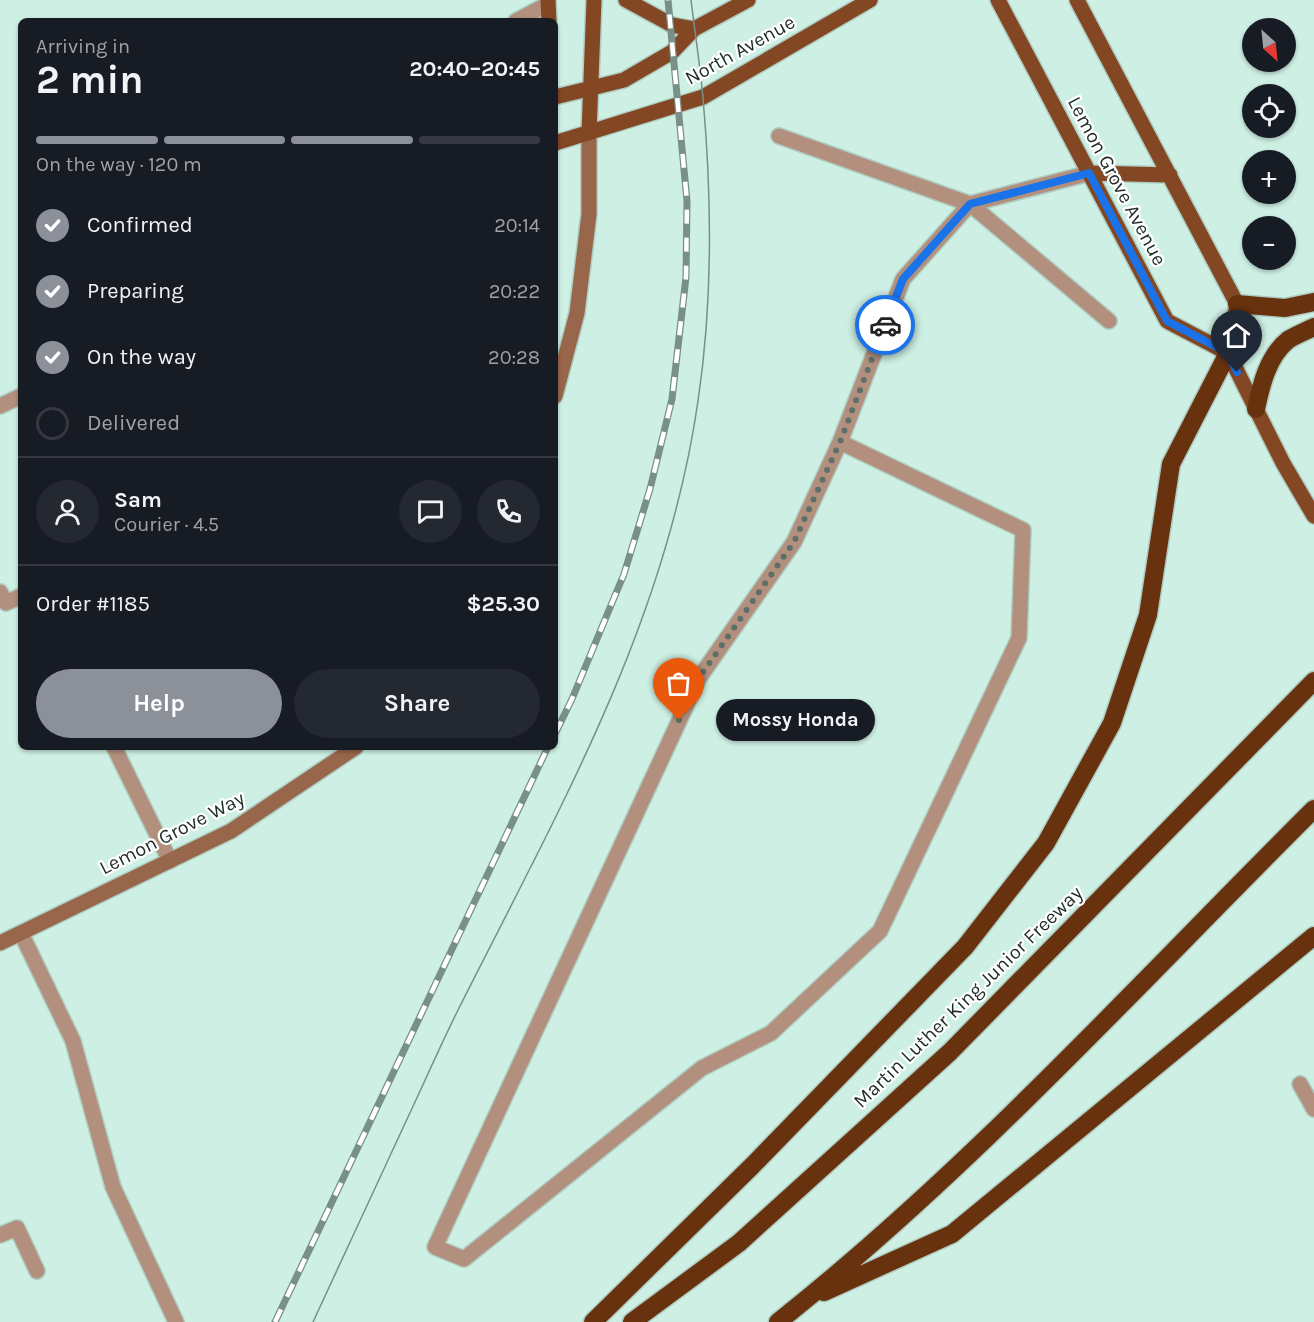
<!DOCTYPE html>
<html lang="en">
<head>
<meta charset="utf-8">
<style>
  :root { --surface:#171b24; --page:#242831; --text:#f1f3f6; --muted:#9ea1a6; --line:#363941; --accent:#8c9099 }
  body { margin:0; font-family:Karla,sans-serif; background:var(--page); color:var(--text); height:100vh; display:flex; flex-direction:column; font-size:22px; white-space:nowrap }
  * { box-sizing:border-box; margin:0 }
  p { font-size:20px; color:var(--muted) }
  .icon { flex:none; width:33px; height:33px; fill:none; stroke:currentColor; stroke-width:2; stroke-linecap:round; stroke-linejoin:round }
  .map { position:relative; flex:1; overflow:hidden }
  .details { position:absolute; left:18px; top:18px; width:540px; height:732px; display:flex; flex-direction:column; background:var(--surface); border-radius:9px; box-shadow:0 2px 4px #0004 }
  .details>* { flex:none }
  .needle { width:39px; rotate:153deg }
  .fabs { position:absolute; left:1242px; top:18px; display:grid; gap:12px }
  .fabs a { display:grid; place-items:center; width:54px; height:54px; border-radius:50%; background:var(--surface); box-shadow:0 2px 4px #0004; font-size:30px }
  .pin { position:absolute; display:grid; place-items:center; width:51px; height:51px; color:#fff; margin:-62px -26px; border-radius:50% 50% 50% 0; rotate:-45deg; box-shadow:0 0 6px #0007 }
  .pin .icon { rotate:45deg }
  .courier { position:absolute; display:grid; place-items:center; width:60px; height:60px; margin:-30px; border:4px solid #1a73e8; border-radius:50%; background:#fff; color:#222; box-shadow:0 2px 8px #0007 }
  .bubble { position:absolute; height:42px; border-radius:21px; background:var(--surface); box-shadow:0 2px 4px #0004; font-size:20px; font-weight:700; line-height:42px; text-align:center }
  .headline em { font-style:normal; font-weight:700 }
  .headline div { display:flex; flex-direction:column-reverse }
  .headline { display:flex; align-items:center; justify-content:space-between; height:102px; padding:0 18px }
  h1 { font-size:39px; font-weight:700; line-height:45px }
  .bar { display:grid; grid-template-columns:repeat(4,1fr); gap:9px 6px; align-content:center; height:72px; padding:0 18px }
  .bar i { height:8px; border-radius:4px; background:var(--line) }
  .bar .on { background:var(--accent) }
  .bar p { grid-column:span 4 }
  .line { display:flex; align-items:center; gap:15px; padding:0 18px; border-top:2px solid var(--line) }
  .line div { flex:1 }
  .round { display:grid; place-items:center; flex:none; width:63px; height:63px; border-radius:32px; background:var(--page) }
  ol { padding:0 18px; list-style:none }
  li { display:flex; align-items:center; gap:18px; height:66px }
  li p { margin-inline-start:auto }
  li .icon { padding:6px; border-radius:50%; background:var(--accent); color:#fff; stroke-width:4 }
  li:last-child { color:var(--muted) }
  li i { width:33px; height:33px; border:3px solid var(--line); border-radius:50% }
  .action { display:flex; gap:12px; margin-top:auto; padding:12px 18px }
  .action a { flex:1; height:69px; border-radius:36px; background:var(--accent); color:#fff; font-size:24px; font-weight:700; line-height:69px; text-align:center }
  .action a+a { background:var(--page); color:var(--text) }
  .map>svg:first-child { display:block }
  .lines { fill:none; stroke-linecap:round; stroke-linejoin:round }
  .service-casing { stroke:#aeccc1; stroke-width:18 }
  .minor-casing { stroke:#aeccc1; stroke-width:18 }
  .tertiary-casing { stroke:#aeccc1; stroke-width:18 }
  .secondary-casing { stroke:#aeccc1; stroke-width:18 }
  .primary-casing { stroke:#aeccc1; stroke-width:18 }
  .motorway-casing { stroke:#aeccc1; stroke-width:21 }
  .service { stroke:#b3907d; stroke-width:15 }
  .minor { stroke:#b3907d; stroke-width:15 }
  .tertiary { stroke:#b3907d; stroke-width:15 }
  .secondary { stroke:#98664a; stroke-width:15 }
  .primary { stroke:#844723; stroke-width:15 }
  .motorway { stroke:#69320f; stroke-width:18 }
  .tram { stroke:#789087; stroke-width:1.5 }
  .rail-casing { stroke:#789087; stroke-width:7 }
  .rail { stroke:#fff; stroke-width:4.5; stroke-dasharray:14; stroke-linecap:butt }
  .done { stroke:#5c7069; stroke-width:6; stroke-dasharray:0 10.8 }
  .route { stroke:#1a73e8; stroke-width:8 }
  .labels { text-anchor:middle; dominant-baseline:central; stroke-width:4.5; stroke-linejoin:round; paint-order:stroke }
  .street-label { font-size:20px; fill:#1f2c27; stroke:#fff }
</style>
</head>
<body>
<div class="map">
<svg width="1314" height="1322" viewBox="0 0 1314 1322">
  <rect width="100%" height="100%" fill="#ceefe3"/>
  <g class="lines">
    <g class="service-casing">
      <path id="service" d="M516,21L548,4
        M779,136L970,204L1109,321
        M840,442L1023,530L1019,638L880,931L771,1033L702,1068L464,1259L435,1247L699,678L794,542L840,442L903,279L970,204L1090,173
        M0,592L6,603L21,596
        M114,747L170,861
        M21,933L73,1041L113,1187L176,1322
        M0,1235L17,1228L37,1271"/>
    </g>
    <g class="minor-casing">
      <path id="minor" d="M1300,1084L1314,1109"/>
    </g>
    <g class="tertiary-casing">
      <path id="tertiary" d="M0,406L21,396"/>
    </g>
    <g class="secondary-casing">
      <path id="secondary" d="M555,396L577,313L589,214V133
        M0,943L231,831L356,747"/>
    </g>
    <g class="primary-casing">
      <path id="primary" d="M548,0L549,21
        M626,0L672,25L694,29
        M998,0L1167,321L1228,353L1283,463L1314,516
        M1077,0L1237,304L1228,353
        M555,97L624,80L672,52L694,29L748,0
        M589,133L594,0
        M555,143L703,97L870,0
        M1090,173L1170,175"/>
    </g>
    <g class="motorway-casing">
      <path id="motorway" d="M1237,304L1285,308L1314,302
        M1256,409C1261,385 1268,356 1288,340C1296,335 1306,331 1314,327
        M824,1292L952,1234L1314,936
        M593,1322L752,1166L965,947L1046,843L1112,723L1148,615L1171,464L1228,353
        M632,1322L739,1243L950,1052L1314,681
        M778,1322C972,1168 1139,983 1314,809"/>
    </g>
    <use href="#service" class="service"/>
    <use href="#minor" class="minor"/>
    <use href="#tertiary" class="tertiary"/>
    <use href="#secondary" class="secondary"/>
    <use href="#primary" class="primary"/>
    <use href="#motorway" class="motorway"/>
    <path class="tram" d="M313,1322C345,1254 376,1185 408,1117C425,1081 441,1044 459,1008C558,811 666,624 698,401C713,301 712,199 703,98C700,65 695,33 691,0"/>
    <g class="rail-casing">
      <path id="rail" d="M555,734L572,699L624,574L650,489L672,399L686,277L687,201L668,0
        M275,1322L548,747"/>
    </g>
    <use href="#rail" class="rail"/>
  </g>
  <g class="lines">
    <path class="done" d="M679,720L699,678L794,542L840,442L885,325"/>
    <path class="route" d="M885,325L903,279L970,204L1089,173L1167,321L1228,353L1237,372"/>
  </g>
  <g class="labels">
    <g class="street-label">
      <text transform="translate(740 50) rotate(-29)">North Avenue</text>
      <text transform="translate(1117 181) rotate(62)">Lemon Grove Avenue</text>
      <text transform="translate(172 833) rotate(-27)">Lemon Grove Way</text>
      <text transform="translate(968 997) rotate(-44)">Martin Luther King Junior Freeway</text>
    </g>
  </g>
</svg>
<div class="fabs">
<a><svg class="needle" viewBox="-14 -14 28 28"><path d="M0-13l5 13h-10z" fill="#e53935"/><path d="M0 13l5-13h-10z" fill="#9ea1a6"/></svg></a>
<a><svg class="icon" aria-label="locate" viewBox="0 0 24 24"><circle cx="12" cy="12" r="6"/><path d="M12 2v4M12 18v4M2 12h4M18 12h4"/></svg></a>
<a>+</a>
<a>−</a>
</div>
<div class="pin" style="left:679px;top:720px;background:#ea580c"><svg class="icon" aria-label="bag" viewBox="0 0 24 24"><path d="M5 8h14l-1 12H6zM9 8a3 3 0 0 1 6 0"/></svg></div>
<div class="pin" style="left:1237px;top:372px;background:#1f2937"><svg class="icon" aria-label="home" viewBox="0 0 24 24"><path d="M3 11l9-7 9 7M6 9v11h12V9"/></svg></div>
<div class="courier" style="left:885px;top:325px"><svg class="icon" aria-label="car" viewBox="0 0 24 24"><path d="M5 17H2v-5l4-1 3-4h7l3 4 3 1v5h-3M9 17h6M6 11h13"/><circle cx="7" cy="17" r="2"/><circle cx="17" cy="17" r="2"/></svg></div>
<div class="bubble" style="left:716px;top:699px;width:159px">Mossy Honda</div>
<section class="details">
<div class="headline"><div><h1>2 min</h1><p>Arriving in</p></div><em>20:40–20:45</em></div>
<div class="bar"><i class="on"></i><i class="on"></i><i class="on"></i><i></i><p>On the way · 120 m</p></div>
<ol>
<li><svg class="icon" aria-label="check" viewBox="0 0 24 24"><path d="M5 12l5 5 9-10"/></svg>Confirmed<p>20:14</p></li>
<li><svg class="icon" aria-label="check" viewBox="0 0 24 24"><path d="M5 12l5 5 9-10"/></svg>Preparing<p>20:22</p></li>
<li><svg class="icon" aria-label="check" viewBox="0 0 24 24"><path d="M5 12l5 5 9-10"/></svg>On the way<p>20:28</p></li>
<li><i></i>Delivered</li>
</ol>
<div class="line" style="height:108px"><a class="round"><svg class="icon" aria-label="person" viewBox="0 0 24 24"><circle cx="12" cy="8" r="4"/><path d="M4 21q1-7 8-7t8 7"/></svg></a><div><b>Sam</b><p>Courier · 4.5</p></div><a class="round"><svg class="icon" aria-label="chat" viewBox="0 0 24 24"><path d="M4 5h16v11H9l-5 4z"/></svg></a><a class="round"><svg class="icon" aria-label="phone" viewBox="0 0 24 24"><path d="M5 4h4l2 5-3 2q2 4 5 5l2-3 5 2v4C11 20 4 13 5 4z"/></svg></a></div>
<div class="line" style="height:78px"><div>Order #1185</div><b>$25.30</b></div>
<div class="action"><a>Help</a><a>Share</a></div>
</section>
</div>
</body>
</html>
